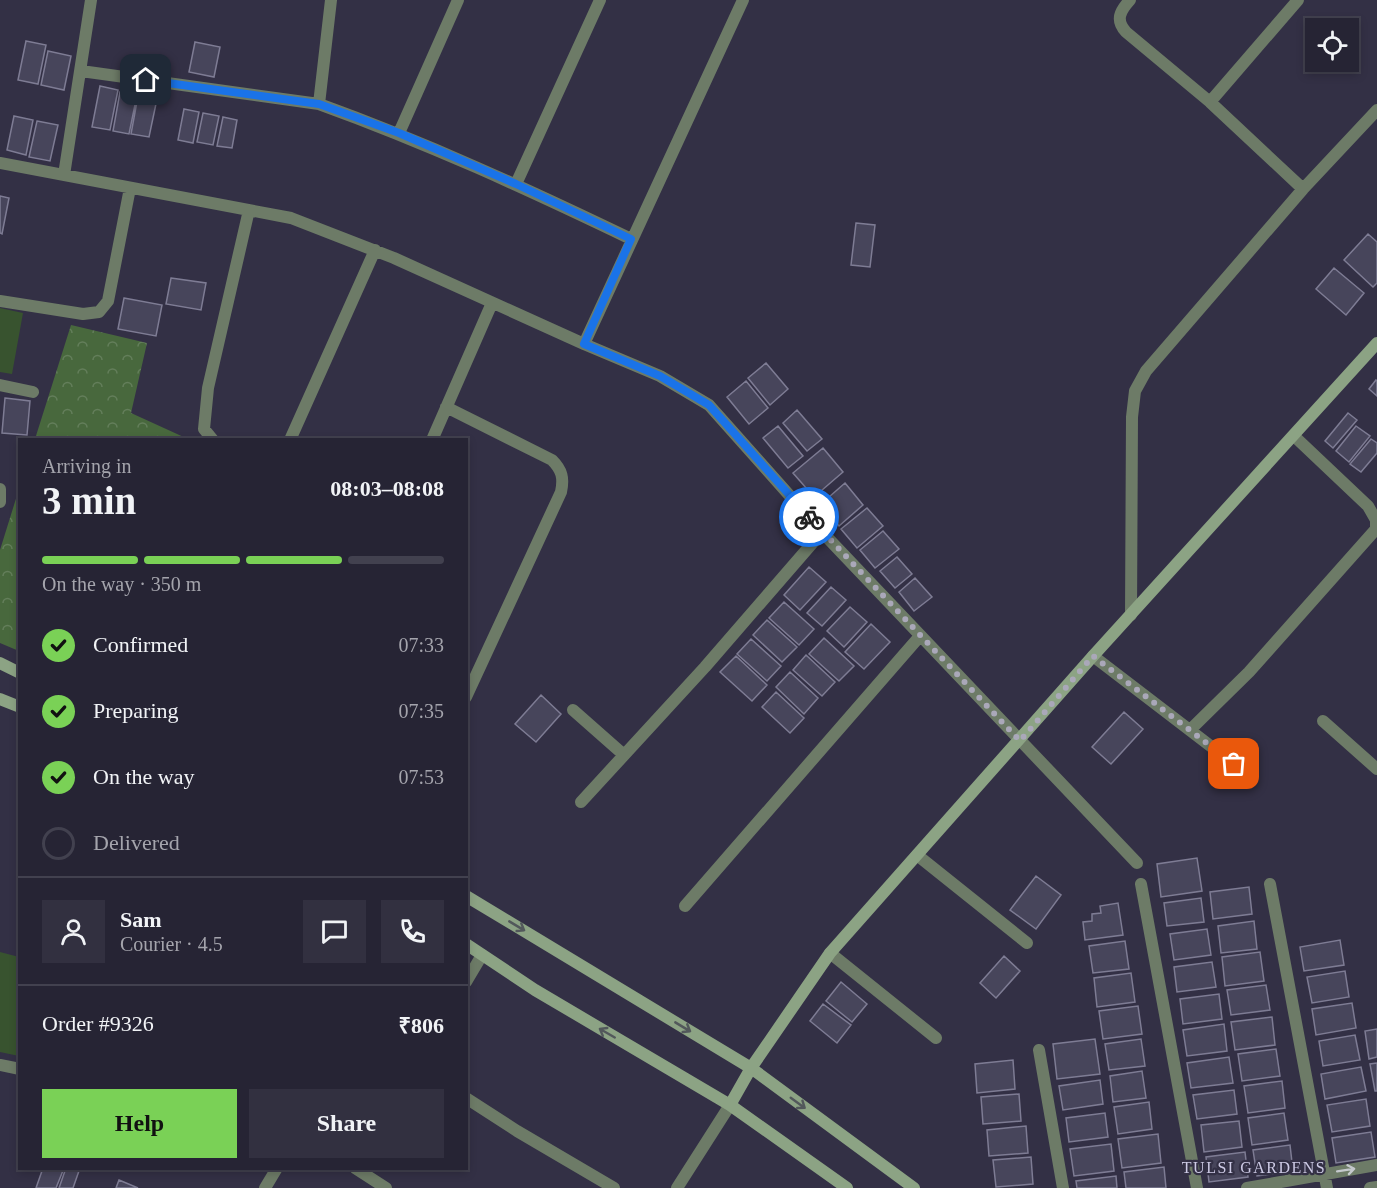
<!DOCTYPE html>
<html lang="en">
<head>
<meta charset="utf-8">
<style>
  :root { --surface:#262434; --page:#323040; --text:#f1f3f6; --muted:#a4a4ac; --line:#42414f; --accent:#7ad156 }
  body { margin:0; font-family:Georgia,serif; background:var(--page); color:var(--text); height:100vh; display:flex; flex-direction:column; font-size:22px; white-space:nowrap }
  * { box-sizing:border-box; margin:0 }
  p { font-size:20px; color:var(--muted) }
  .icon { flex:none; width:33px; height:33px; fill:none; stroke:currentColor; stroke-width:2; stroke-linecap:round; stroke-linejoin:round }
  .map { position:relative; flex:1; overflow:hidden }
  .panel { position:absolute; left:18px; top:438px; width:450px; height:732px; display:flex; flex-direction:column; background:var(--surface); border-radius:0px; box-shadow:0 3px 9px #0003,0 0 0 2px var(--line) }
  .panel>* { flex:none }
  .buttons { position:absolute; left:1305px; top:18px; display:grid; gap:12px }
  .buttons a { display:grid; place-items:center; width:54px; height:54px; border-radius:0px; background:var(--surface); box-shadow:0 3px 9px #0003,0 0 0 2px var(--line); font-size:30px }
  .pin { position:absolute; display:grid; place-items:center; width:51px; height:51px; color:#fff; margin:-26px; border-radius:12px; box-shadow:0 3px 9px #0006 }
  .courier { position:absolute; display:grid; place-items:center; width:60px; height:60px; margin:-30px; border:4px solid #1a73e8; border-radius:50%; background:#fff; color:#222; box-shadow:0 2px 8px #0007 }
  .overview em { font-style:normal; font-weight:700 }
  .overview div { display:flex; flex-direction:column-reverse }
  .overview { display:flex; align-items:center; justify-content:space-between; height:102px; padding:0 24px }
  h1 { font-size:39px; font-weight:700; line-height:45px }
  .bar { display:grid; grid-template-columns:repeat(4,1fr); gap:9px 6px; align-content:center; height:72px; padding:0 24px }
  .bar i { height:8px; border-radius:4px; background:var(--line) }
  .bar .selected { background:var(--accent) }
  .bar p { grid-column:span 4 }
  .line { display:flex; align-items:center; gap:15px; padding:0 24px; border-top:2px solid var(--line) }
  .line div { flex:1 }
  .round { display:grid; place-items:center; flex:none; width:63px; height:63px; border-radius:0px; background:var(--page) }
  ol { padding:0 24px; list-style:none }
  li { display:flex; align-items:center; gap:18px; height:66px }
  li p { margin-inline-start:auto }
  li .icon { padding:6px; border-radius:50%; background:var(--accent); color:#111; stroke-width:4 }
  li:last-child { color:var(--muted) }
  li i { width:33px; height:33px; border:3px solid var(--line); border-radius:50% }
  .cta { display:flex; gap:12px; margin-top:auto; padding:12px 24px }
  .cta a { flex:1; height:69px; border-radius:0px; background:var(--accent); color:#111; font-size:24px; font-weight:700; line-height:69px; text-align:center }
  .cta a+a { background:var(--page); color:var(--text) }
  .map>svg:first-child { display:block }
  .forest { fill:url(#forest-crowns) }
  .park { fill:#38532f }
  .building { fill:#47455b; stroke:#7e7c94; stroke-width:1.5 }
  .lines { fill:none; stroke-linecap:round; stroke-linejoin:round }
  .street { stroke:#6d7b67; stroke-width:12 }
  .secondary { stroke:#8ca384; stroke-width:12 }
  .oneway { stroke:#52585b }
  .oneway2 { stroke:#c4c8cc }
  .done { stroke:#aaa8b9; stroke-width:6; stroke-dasharray:0 10.8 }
  .route { stroke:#1a73e8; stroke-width:8 }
  .labels { text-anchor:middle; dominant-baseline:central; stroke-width:4.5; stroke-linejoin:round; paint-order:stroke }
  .neighbourhood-label { font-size:16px; letter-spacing:1.5px; fill:#cdcae5; stroke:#333045 }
</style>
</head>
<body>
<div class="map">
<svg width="1377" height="1188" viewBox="0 0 1377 1188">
  <defs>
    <pattern id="forest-crowns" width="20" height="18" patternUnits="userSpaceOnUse" patternTransform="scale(1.5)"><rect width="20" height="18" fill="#48683d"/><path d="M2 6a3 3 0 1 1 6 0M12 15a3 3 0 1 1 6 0" fill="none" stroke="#637e5a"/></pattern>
  </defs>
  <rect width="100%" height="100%" fill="#333045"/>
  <path class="forest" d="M71,325L147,343L131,413L188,439H35Z
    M19,489V651L0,643V550Z"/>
  <path class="park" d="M0,308L23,313L12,374L0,372Z
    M0,952L19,957V1056L0,1052Z"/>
  <path class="building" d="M26,41L46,45L38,84L18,80Z
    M195,42L220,47L214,77L189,72Z
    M48,51L71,56L64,90L41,85Z
    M100,86L118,90L110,130L92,127Z
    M120,92L137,95L129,134L113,131Z
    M138,96L157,99L149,137L131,134Z
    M184,109L199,112L193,143L178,140Z
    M203,113L219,116L213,145L197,142Z
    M14,116L33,120L26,155L7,150Z
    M223,117L237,120L232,148L217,146Z
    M37,121L58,125L50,161L29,157Z
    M0,196L9,198L2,234L0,233Z
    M856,223L875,225L870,267L851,265Z
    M1368,234L1377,242V283L1373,287L1344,260Z
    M1334,268L1364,293L1346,315L1316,289Z
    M171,278L206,283L201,310L166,304Z
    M124,298L162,305L156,336L118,329Z
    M766,363L788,389L770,405L748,378Z
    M1376,380L1377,381V396L1369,389Z
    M746,381L768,408L749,424L727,397Z
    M5,398L30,401L27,435L2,433Z
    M797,410L822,439L807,451L783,423Z
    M1348,413L1357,420L1333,448L1325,441Z
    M778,426L803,456L788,468L763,438Z
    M1356,426L1370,436L1349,462L1336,451Z
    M1371,439L1377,443V453L1361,472L1350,464Z
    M823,448L843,472L814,497L793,473Z
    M845,483L863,505L839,526L821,504Z
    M867,508L883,526L857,548L841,529Z
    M883,531L899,549L875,568L860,550Z
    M897,557L912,574L895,588L880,571Z
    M809,567L826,582L800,610L784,595Z
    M915,578L932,597L914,611L899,592Z
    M831,587L846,600L822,626L807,613Z
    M784,602L814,629L799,645L769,618Z
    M850,607L867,622L844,647L827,631Z
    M767,620L797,647L782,662L753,635Z
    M871,624L890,642L864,669L845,652Z
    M824,638L854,666L839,681L809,654Z
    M751,639L781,666L767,681L737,654Z
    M806,655L835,682L822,696L793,670Z
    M736,656L767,685L752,701L720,672Z
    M790,672L818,698L804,714L776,687Z
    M776,692L804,718L790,733L762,707Z
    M541,695L561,714L536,742L515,724Z
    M1124,712L1143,729L1111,764L1092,747Z
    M1197,858L1202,891L1161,897L1157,864Z
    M1036,876L1061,895L1036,929L1010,910Z
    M1249,887L1252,914L1213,919L1210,892Z
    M1201,898L1204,922L1167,926L1164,903Z
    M1118,903L1123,935L1085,940L1083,922L1092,921V914L1101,913L1100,906Z
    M1254,921L1257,949L1221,953L1218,926Z
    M1207,929L1211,955L1174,960L1170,934Z
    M1340,940L1344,965L1304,971L1300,947Z
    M1125,941L1129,969L1093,973L1089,946Z
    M1260,952L1264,981L1225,986L1222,957Z
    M1004,956L1020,971L996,998L980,983Z
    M1212,962L1216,987L1177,992L1174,967Z
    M1345,971L1349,997L1312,1003L1307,977Z
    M1131,973L1135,1002L1097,1007L1094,978Z
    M841,982L867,1004L852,1022L826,1001Z
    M1266,985L1270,1010L1231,1015L1227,990Z
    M1219,994L1222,1019L1183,1024L1180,999Z
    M1352,1003L1356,1028L1316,1035L1312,1009Z
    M823,1004L851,1025L837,1043L810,1021Z
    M1138,1006L1142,1034L1103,1039L1099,1011Z
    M1272,1017L1275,1045L1235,1050L1231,1022Z
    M1224,1024L1227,1051L1187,1056L1183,1030Z
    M1377,1029V1057L1369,1059L1365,1031Z
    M1355,1035L1360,1060L1323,1066L1319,1041Z
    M1095,1039L1100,1074L1057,1079L1053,1044Z
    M1141,1039L1145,1066L1109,1070L1105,1044Z
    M1276,1049L1280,1076L1242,1081L1238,1054Z
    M1229,1057L1233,1083L1191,1088L1187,1063Z
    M1013,1060L1015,1089L977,1093L975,1064Z
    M1377,1063V1091H1375L1370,1064Z
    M1361,1067L1366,1091L1325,1099L1321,1074Z
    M1142,1071L1146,1098L1113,1102L1110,1076Z
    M1100,1080L1103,1104L1063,1110L1059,1086Z
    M1282,1081L1285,1108L1248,1113L1244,1086Z
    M1234,1090L1237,1114L1197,1119L1193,1095Z
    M1019,1094L1021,1121L983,1124L981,1097Z
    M1366,1099L1370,1126L1332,1132L1327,1105Z
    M1149,1102L1152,1129L1118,1134L1114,1107Z
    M1105,1113L1108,1137L1069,1142L1066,1118Z
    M1284,1113L1288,1140L1252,1145L1248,1118Z
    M1239,1121L1242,1147L1204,1152L1201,1125Z
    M1026,1126L1028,1153L989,1156L987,1130Z
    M1371,1132L1375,1157L1336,1163L1332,1138Z
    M1158,1134L1161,1163L1122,1168L1118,1139Z
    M1111,1144L1114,1171L1074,1176L1070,1149Z
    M1290,1145L1293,1171L1257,1176L1253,1150Z
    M1245,1152L1248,1177L1209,1182L1206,1157Z
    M1031,1157L1033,1184L996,1187L993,1160Z
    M1164,1167L1166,1188H1126L1124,1172Z
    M43,1168H64L56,1188H36Z
    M66,1168H80L73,1188H59Z
    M1116,1176L1117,1188H1077L1076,1181Z
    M119,1180L138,1188H116Z"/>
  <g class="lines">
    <path class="street" d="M1130,0C1120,11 1115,20 1126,32L1210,102L1303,189
      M81,71L319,104L331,0
      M1210,102L1298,0
      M319,104C427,143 527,189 631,239
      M399,133L458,0
      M0,163L291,218L394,258L584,344L660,376L709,405L822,532L1137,863
      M64,175L91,0
      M516,184L600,0
      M0,301L83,314L99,312L108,301L130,188
      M584,344L743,0
      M0,385L33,392
      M446,407L552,460C562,470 564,478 561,492L466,697
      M213,440L204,429L208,388L249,210
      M290,440L375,250
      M432,440L492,303
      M0,489V502
      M1131,615L1132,417L1135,391L1146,371L1303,189L1377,110
      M1093,656L1234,764
      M573,710L624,755
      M1323,721L1377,769
      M1190,730L1249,672L1376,529V520L1368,506L1294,436
      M581,802L705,667L822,532
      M917,855L1027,943
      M1141,884L1197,1188
      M1270,884L1327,1188
      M685,906L920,636
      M830,953L936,1038
      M466,982L482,955
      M1039,1050L1063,1188
      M0,1065L20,1069
      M466,1098L517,1131L614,1188
      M355,1168L386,1188
      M265,1188L277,1168
      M677,1188L730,1105
      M1247,1188L1377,1165
      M1370,1188L1377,1187"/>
    <path class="secondary" d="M0,663L20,673
      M0,699L20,707
      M466,896L751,1068L914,1188
      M466,944L535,990L730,1105L847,1188
      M730,1105L751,1068L830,953L1093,656L1377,343"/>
  </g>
  <defs><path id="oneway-shaft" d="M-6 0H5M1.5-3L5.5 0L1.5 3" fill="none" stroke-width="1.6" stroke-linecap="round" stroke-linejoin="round" transform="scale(1.5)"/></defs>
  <g class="oneway">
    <use href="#oneway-shaft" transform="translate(517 926) rotate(31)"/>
    <use href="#oneway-shaft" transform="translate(683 1027) rotate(31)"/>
    <use href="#oneway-shaft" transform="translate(607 1033) rotate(-150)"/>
    <use href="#oneway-shaft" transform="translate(798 1103) rotate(36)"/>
  </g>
  <use class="oneway2" href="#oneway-shaft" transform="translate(1346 1170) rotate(-9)"/>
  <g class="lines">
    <path class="done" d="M809,517L1020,741L1093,656L1234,764"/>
    <path class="route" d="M146,80L319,104L399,133L516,184L631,239L584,344L660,376L709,405L809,517"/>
  </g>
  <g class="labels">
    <g class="neighbourhood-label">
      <text x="1254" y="1167">TULSI GARDENS</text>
    </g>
  </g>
</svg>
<div class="buttons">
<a><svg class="icon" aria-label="locate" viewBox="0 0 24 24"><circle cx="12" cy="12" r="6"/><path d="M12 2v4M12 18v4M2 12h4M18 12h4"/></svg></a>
</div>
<div class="pin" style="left:1234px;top:764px;background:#ea580c"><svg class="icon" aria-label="bag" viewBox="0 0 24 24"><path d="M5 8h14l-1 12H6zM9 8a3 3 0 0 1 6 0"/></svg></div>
<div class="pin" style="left:146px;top:80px;background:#1f2937"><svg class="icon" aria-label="home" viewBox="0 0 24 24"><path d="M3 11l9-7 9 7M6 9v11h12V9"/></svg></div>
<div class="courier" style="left:809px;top:517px"><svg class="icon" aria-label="bike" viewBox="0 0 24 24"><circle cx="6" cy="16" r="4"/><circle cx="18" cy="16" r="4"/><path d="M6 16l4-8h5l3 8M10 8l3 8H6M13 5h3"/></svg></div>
<section class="panel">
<div class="overview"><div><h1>3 min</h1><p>Arriving in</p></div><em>08:03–08:08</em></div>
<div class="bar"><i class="selected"></i><i class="selected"></i><i class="selected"></i><i></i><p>On the way · 350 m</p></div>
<ol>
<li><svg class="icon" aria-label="check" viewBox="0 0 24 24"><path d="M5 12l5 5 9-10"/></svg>Confirmed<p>07:33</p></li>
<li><svg class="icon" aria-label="check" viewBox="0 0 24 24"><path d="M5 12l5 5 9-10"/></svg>Preparing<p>07:35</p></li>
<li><svg class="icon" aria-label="check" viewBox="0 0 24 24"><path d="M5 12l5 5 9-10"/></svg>On the way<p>07:53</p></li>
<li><i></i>Delivered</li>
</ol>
<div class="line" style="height:108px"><a class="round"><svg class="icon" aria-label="person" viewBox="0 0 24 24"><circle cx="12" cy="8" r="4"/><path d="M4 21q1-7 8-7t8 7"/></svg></a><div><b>Sam</b><p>Courier · 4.5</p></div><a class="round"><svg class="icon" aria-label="chat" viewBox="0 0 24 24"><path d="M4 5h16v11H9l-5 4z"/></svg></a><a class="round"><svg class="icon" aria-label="phone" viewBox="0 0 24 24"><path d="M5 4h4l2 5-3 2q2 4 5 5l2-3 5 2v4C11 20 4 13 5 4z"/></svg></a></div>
<div class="line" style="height:78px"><div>Order #9326</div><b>₹806</b></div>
<div class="cta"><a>Help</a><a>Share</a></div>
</section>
</div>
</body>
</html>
